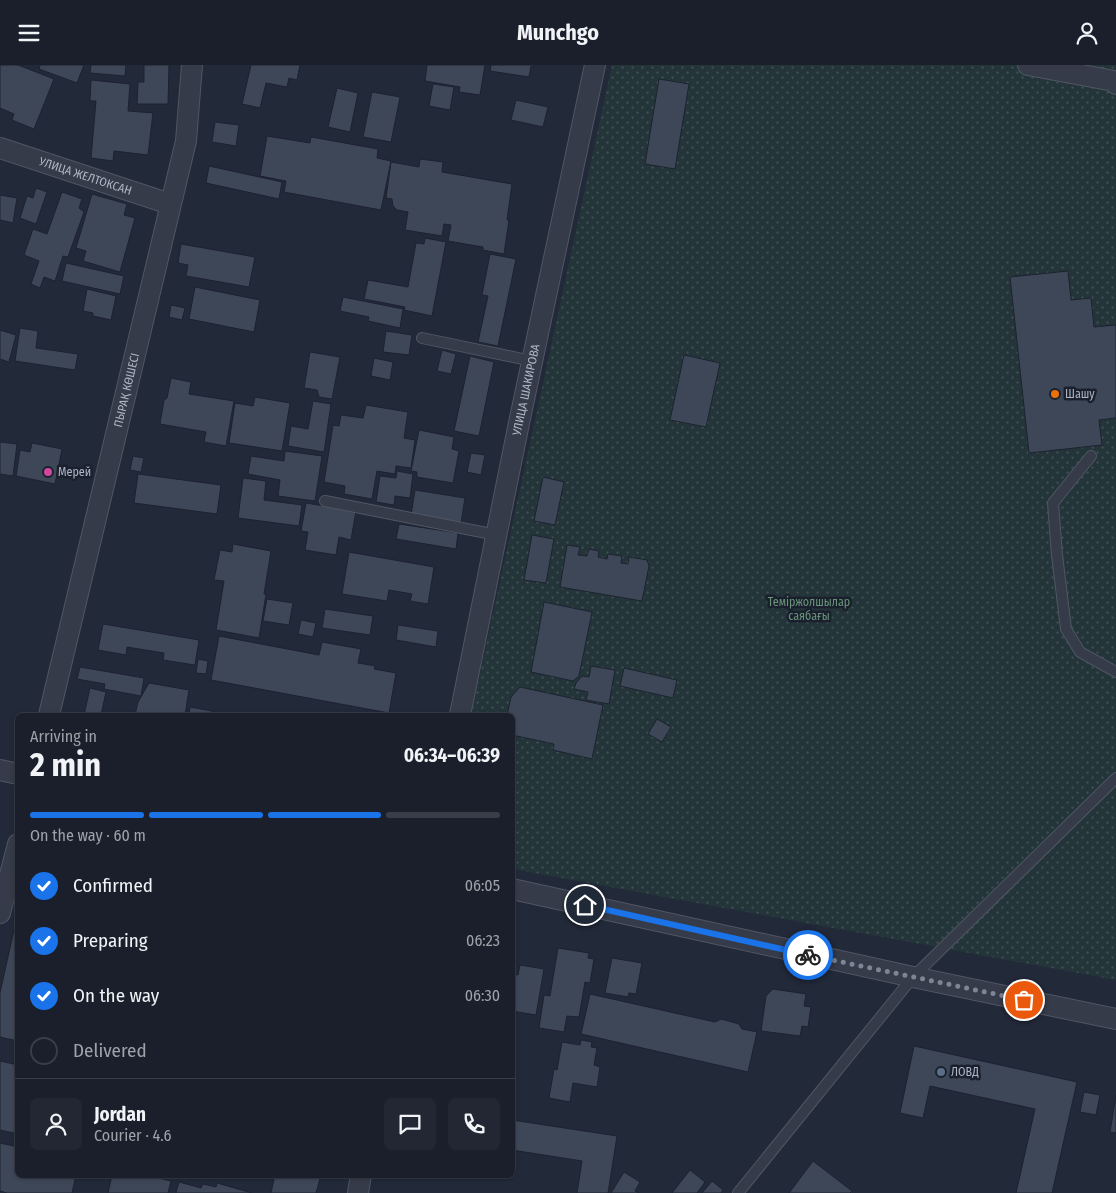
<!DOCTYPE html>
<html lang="en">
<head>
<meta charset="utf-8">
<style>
  :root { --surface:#1a1f2b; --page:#232733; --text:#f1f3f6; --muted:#9fa2a9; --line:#383d47; --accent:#1a73e8 }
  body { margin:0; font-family:"Fira Sans Condensed",sans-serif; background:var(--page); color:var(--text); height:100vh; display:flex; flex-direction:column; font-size:19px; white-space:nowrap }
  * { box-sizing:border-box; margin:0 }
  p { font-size:16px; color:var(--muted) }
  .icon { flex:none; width:28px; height:28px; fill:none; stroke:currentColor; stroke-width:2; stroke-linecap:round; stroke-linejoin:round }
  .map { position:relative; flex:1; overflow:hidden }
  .sheet { position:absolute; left:15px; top:648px; width:500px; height:465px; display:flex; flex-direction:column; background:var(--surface); border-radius:8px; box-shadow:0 1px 4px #0004,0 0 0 1px var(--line) }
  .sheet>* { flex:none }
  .pin { position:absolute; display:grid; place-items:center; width:42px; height:42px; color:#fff; margin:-21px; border:2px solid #fff; border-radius:50%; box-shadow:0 1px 5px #0007 }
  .courier { position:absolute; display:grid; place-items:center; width:50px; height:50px; margin:-25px; border:4px solid #1a73e8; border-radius:50%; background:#fff; color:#222; box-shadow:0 1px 6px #0007 }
  .overview em { font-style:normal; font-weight:700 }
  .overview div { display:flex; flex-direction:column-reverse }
  .overview { display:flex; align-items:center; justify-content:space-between; height:85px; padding:0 15px }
  h1 { font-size:32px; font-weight:700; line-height:38px }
  .bar { display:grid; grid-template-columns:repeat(4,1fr); gap:8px 5px; align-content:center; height:60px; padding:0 15px }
  .bar i { height:6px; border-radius:4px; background:var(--line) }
  .bar .selected { background:var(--accent) }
  .bar p { grid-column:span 4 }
  .line { display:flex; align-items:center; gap:12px; padding:0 15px; border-top:1px solid var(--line) }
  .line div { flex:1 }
  .round { display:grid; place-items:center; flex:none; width:52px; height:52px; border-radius:8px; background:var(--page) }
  ol { padding:0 15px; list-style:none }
  li { display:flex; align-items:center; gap:15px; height:55px }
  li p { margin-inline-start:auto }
  li .icon { padding:5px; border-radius:50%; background:var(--accent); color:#fff; stroke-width:4 }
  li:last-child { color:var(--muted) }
  li i { width:28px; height:28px; border:2px solid var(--line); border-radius:50% }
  header { display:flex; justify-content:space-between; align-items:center; height:65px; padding:0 15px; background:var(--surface); font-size:22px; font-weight:700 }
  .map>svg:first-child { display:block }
  .park { fill:url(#park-dots) }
  .building { fill:#3e4758; stroke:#1d2230 }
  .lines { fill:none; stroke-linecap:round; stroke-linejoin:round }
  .lane-casing { stroke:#505664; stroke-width:12 }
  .street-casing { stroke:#505664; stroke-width:22 }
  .lane { stroke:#353b49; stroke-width:10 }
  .street { stroke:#353b49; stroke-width:20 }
  .done { stroke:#7e8594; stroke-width:5; stroke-dasharray:0 9 }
  .route { stroke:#1a73e8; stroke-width:6 }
  .food-dot { fill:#e8710a; stroke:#1b202e; stroke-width:2 }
  .hotel-dot { fill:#d1479c; stroke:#1b202e; stroke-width:2 }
  .service-dot { fill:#5c6f8a; stroke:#1b202e; stroke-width:2 }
  .labels { text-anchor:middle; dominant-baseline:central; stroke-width:5; stroke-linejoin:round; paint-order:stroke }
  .street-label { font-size:12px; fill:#b0b6c5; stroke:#1b202e }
  .poi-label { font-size:12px; fill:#b0b6c5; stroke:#1b202e; text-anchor:start }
  .park-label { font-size:12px; fill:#689577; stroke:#1b202e }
</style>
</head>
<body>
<header><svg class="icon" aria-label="menu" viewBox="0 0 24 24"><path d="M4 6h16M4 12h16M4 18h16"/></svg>Munchgo<svg class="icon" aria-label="person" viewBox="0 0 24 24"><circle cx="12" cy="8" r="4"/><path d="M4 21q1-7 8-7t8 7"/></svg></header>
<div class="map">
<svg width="1116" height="1128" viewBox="0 0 1116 1128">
  <defs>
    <pattern id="park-dots" width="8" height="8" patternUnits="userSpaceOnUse" patternTransform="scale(1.25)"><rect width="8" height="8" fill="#24353a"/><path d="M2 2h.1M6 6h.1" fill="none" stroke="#415055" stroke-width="1.8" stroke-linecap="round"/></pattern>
  </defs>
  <rect width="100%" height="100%" fill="#222939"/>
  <path class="park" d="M612,0H1116V915L513,804L512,650H471Z"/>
  <path class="building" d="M0,0H18L54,14L34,64L12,55L14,49L0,43Z
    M40,0H84L77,18L39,4Z
    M91,0H126L125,11L90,8Z
    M144,0H169L168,39H137L138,17H144Z
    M251,0H300L297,15L289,13L287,22L266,18L260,43L242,39Z
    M427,0H485L480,30L459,27L460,22L425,16Z
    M491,0H534V2L531,1L529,12L490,6Z
    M659,14L689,19L675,104L645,99Z
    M91,15L130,19L128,46L153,48L148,90L114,86L113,96L91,93L96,36H90Z
    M433,19L454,22L450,45L429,41Z
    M337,23L358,28L350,67L328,62Z
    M372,27L400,32L391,77L363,72Z
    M516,35L548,42L543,62L511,55Z
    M215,57L239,60L236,81L212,77Z
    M267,71L310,78L311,72L378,84L377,93L391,96L381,145L284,127L286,116L260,111Z
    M420,94L443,97L442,107L512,119L507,155H509L504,189L483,185V182L448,176L451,160L444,159L442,171L405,165L408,147L397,145L393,141L392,134L386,133L391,97L419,102Z
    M209,101L282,117L279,134L206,118Z
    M36,123L47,127L36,159L20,153L27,131L33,133Z
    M62,127L82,134L79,143L84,147L68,192L63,191L55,216L44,212L40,223L31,219L39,196L24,190L33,164L47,169Z
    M92,129L127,139L124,150L135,153L120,207L83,196L86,186L76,183Z
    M0,130L17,133L13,158L0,155Z
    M425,173L446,177L432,251L404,245L405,242L364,234L368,215L408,222L416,178L424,179Z
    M181,179L255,192L249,222L186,211L188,200L178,198Z
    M490,189L516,194L498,281L478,277L488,231L482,230Z
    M66,198L124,211L120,229L62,216Z
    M1068,206L1071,235L1091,233L1094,262L1116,260V353L1099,355L1102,380L1029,388L1010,212Z
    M195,222L260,235L254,267L189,254Z
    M87,224L116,231L111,255L93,251V248L83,246Z
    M343,232L403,244L400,263L368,256L369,252L340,246Z
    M171,240L185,243L182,255L169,252Z
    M20,263L38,266L36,283L78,289L75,305L15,296Z
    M0,265L16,270L9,297L0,294Z
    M386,266L412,270L409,290L383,287Z
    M442,285L456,289L451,309L437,306Z
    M310,287L340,292L332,334L319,332L317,325L304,323Z
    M684,290L720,298L706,362L670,355Z
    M470,291L494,297L479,371L454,366Z
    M374,293L393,297L390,315L371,311Z
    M171,313L191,317L189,329L234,336L226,381L204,377L206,367L160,359L164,335L167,333Z
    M255,332L290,338L282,386L229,378L235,338L253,341Z
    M313,336L331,339L324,387L288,381L291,361L308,364Z
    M366,340L408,347L404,373L415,375L411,403L396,401L395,409L377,406L372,434L344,429L345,421L324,417L333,360L339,361L341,350L363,353Z
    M419,365L454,372L452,384L459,386L453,418L417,412V407L411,406Z
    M0,377L17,379L13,411L0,409Z
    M32,378L62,384L55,419L16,411L20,385L30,387Z
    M285,386L322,391L315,436L278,431L280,415L248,409L251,391L284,396Z
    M471,388L485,390L481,410L467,407Z
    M133,391L144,393L141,407L130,405Z
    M397,406L413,409L410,433L395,431L394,440L376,437L380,411L396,413Z
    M138,409L221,420L217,449L134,438Z
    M543,412L564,417L555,460L534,456Z
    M243,413L266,416L264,435L302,440L299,461L238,453Z
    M415,425L465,433L461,458L411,450Z
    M306,438L356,446L351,475L339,472L336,490L305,485L308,467L301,466Z
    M399,459L458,468L456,484L396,474Z
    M532,470L554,474L546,518L524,515Z
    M233,479L271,486L264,529H266L259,573L216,565L224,516L214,515L220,485L232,487Z
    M567,480L580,482L578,490L587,491L589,484L599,486L598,492L607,494L608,489L622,491L621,498L628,499L629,492L647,495L649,501L642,536L560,522Z
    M349,487L434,502L428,539L410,536L412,529L389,525L387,536L342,529Z
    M267,534L293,538L289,560L263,556Z
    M544,537L592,547L579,611L573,616L531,607Z
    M325,544L373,551L370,570L322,563Z
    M301,555L316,558L313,572L298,569Z
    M103,559L199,575L195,600L163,595L164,588L127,582L126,590L98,585Z
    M398,560L438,566L436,582L396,575Z
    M219,571L319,590L322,577L361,584L358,598L375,601L374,604L396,608L389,648L211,615Z
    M198,594L208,596L206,609L196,608Z
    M591,601L615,605L609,639L586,635L588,627L574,624L576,618L582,611L589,612Z
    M80,602L144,613L141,631L104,624L105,619L77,614Z
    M624,603L677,615L673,633L620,621Z
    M149,618L189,625L185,650H135L138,637Z
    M520,622L603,640L592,694L553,685L554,679L512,670V650H507L511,632Z
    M90,623L106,627L101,650H84Z
    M190,642L212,646L211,650H189Z
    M657,654L671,662L662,677L648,669Z
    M17,851L18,852V976L0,972V928Z
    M558,883L589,888L588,893L594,894L590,918L585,917L579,952L567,951L564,967L539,963L544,930L550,931Z
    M612,893L642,898L636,929L629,928L628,932L605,928Z
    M520,900L544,904L536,950L512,946V909L518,910Z
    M773,924L806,929L804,941L811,942L808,962L802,961L800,971L761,966L766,931Z
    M590,929L715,957L721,954L739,959L742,964L757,967L748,1007L581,969Z
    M581,975L592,977L591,982L597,983L594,1000L600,1002L597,1022L573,1018L570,1037L549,1033L554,1004L557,1005L562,977L580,980Z
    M914,981L1077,1017L1052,1128H1016L1035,1044L930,1021L923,1053L900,1048Z
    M0,996L18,1000V1069L0,1065Z
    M1084,1027L1100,1030L1096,1050L1080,1047Z
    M1116,1030V1068L1110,1067Z
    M512,1055L617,1071L608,1128H577L582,1096L512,1085Z
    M0,1078L18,1082V1110H76L72,1128H7L0,1126Z
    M813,1096L852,1126L850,1128H789Z
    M690,1105L705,1117L697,1128H672Z
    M624,1107L640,1117L635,1126L639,1128H611Z
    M112,1110H147L171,1116L168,1128H108Z
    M275,1110H321L316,1128H271Z
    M712,1116L723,1125L721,1128H702Z
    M179,1117L201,1123L203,1119L216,1122L217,1118L252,1128H176Z"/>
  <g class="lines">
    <g class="lane-casing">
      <path id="lane" d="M422,273L532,296
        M1091,391L1053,438L1057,490L1066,564L1080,587L1116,607
        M325,436L497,470
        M738,1128L913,912L1116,713"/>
    </g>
    <g class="street-casing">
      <g id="street">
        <path d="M1028,0L1114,16L1116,19"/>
        <path id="s1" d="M0,83L170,139"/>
        <path id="s2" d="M49,650L186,76L192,0"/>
        <path id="s3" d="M460,650L519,358L595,0"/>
        <path d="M0,705L18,709"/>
        <path d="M512,824L913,912L1116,954"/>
        <path d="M0,848L18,779"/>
        <path d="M358,1128L361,1110"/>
      </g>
    </g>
    <use href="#lane" class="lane"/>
    <use href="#street" class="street"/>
  </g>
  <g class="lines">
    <path class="done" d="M808,890L1024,935"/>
    <path class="route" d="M585,840L808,890"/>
  </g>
  <circle class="food-dot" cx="1055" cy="329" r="5"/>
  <circle class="hotel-dot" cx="48" cy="407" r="5"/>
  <circle class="service-dot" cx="941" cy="1007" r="5"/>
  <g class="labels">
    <g class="street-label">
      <text stroke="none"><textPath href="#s1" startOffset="90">УЛИЦА ЖЕЛТОКСАН</textPath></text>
      <text stroke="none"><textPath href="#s3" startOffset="332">УЛИЦА ШАКИРОВА</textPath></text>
      <text stroke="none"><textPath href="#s2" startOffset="334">ПЫРАҚ КӨШЕСІ</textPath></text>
    </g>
    <g class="poi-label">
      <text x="1065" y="329">Шашу</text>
      <text x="58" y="407">Мерей</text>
      <text x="951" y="1007">ЛОВД</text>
    </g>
    <g class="park-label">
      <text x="809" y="537">Теміржолшылар<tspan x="809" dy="14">саябағы</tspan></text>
    </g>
  </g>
</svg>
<div class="pin" style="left:1024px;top:935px;background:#ea580c"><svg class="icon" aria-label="bag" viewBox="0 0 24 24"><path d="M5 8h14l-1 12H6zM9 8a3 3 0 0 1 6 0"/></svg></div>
<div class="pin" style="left:585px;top:840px;background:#1f2937"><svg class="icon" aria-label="home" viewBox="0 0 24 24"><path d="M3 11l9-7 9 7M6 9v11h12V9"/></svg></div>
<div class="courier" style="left:808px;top:890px"><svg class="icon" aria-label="bike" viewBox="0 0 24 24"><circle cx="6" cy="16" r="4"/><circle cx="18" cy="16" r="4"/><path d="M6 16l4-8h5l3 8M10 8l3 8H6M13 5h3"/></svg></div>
<section class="sheet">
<div class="overview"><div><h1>2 min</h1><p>Arriving in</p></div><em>06:34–06:39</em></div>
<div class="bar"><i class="selected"></i><i class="selected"></i><i class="selected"></i><i></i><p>On the way · 60 m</p></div>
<ol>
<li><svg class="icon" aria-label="check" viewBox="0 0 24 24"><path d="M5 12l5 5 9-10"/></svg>Confirmed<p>06:05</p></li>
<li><svg class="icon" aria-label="check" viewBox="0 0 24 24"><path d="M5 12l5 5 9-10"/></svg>Preparing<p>06:23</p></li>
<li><svg class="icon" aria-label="check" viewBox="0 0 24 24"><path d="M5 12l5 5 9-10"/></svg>On the way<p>06:30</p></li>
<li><i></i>Delivered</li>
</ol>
<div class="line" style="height:90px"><a class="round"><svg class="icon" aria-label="person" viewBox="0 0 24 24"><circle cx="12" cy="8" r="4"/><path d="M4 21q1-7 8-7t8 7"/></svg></a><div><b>Jordan</b><p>Courier · 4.6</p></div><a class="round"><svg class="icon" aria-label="chat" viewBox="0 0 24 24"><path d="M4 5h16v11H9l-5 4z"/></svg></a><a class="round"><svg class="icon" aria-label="phone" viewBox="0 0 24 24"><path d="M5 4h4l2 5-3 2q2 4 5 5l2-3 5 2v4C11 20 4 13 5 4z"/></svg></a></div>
</section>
</div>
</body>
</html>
